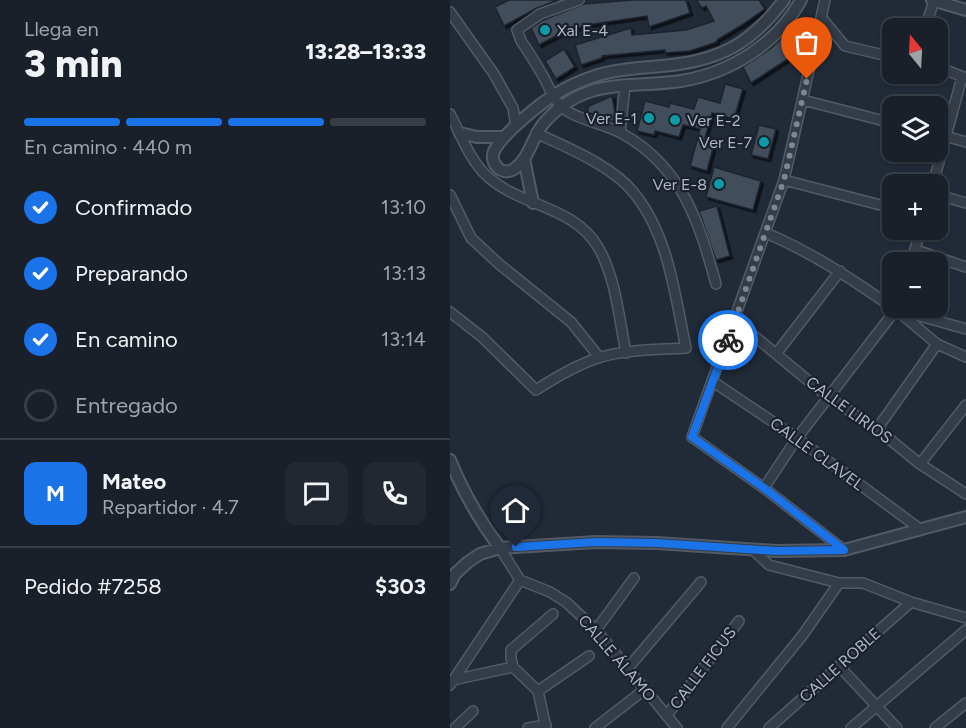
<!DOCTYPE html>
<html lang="es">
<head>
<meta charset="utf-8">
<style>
  :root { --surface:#192029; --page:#222831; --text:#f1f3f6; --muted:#9fa3a8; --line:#373e46; --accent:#1a73e8 }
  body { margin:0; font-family:Figtree,sans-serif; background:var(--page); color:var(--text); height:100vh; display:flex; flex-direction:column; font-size:22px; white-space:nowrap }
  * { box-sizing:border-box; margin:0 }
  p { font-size:20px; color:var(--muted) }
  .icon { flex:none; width:33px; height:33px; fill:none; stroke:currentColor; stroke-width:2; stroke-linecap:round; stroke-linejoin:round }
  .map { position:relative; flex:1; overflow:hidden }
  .side { display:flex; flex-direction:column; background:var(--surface); width:450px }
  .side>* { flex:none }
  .needle { width:39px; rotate:342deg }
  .fabs { position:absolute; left:432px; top:18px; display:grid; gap:12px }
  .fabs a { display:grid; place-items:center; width:66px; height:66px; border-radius:12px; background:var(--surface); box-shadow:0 2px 4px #0004,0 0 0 2px var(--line); font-size:30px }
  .pin { position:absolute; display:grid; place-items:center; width:51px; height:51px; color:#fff; margin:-62px -26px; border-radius:50% 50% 50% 0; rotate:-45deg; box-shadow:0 0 6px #0007 }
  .pin .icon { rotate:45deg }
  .courier { position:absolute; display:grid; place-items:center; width:60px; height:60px; margin:-30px; border:4px solid #1a73e8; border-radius:50%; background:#fff; color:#222; box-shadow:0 2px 8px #0007 }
  .summary em { font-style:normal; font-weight:800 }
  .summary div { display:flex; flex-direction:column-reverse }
  .summary { display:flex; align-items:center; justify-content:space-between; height:102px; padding:0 24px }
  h1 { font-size:39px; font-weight:800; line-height:45px }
  .bar { display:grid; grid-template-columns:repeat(4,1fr); gap:9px 6px; align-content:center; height:72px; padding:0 24px }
  .bar i { height:8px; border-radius:4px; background:var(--line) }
  .bar .current { background:var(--accent) }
  .bar p { grid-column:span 4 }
  .line { display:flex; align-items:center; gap:15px; padding:0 24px; border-top:2px solid var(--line) }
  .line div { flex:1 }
  .round { display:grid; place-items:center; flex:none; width:63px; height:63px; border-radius:12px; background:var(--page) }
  ol { padding:0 24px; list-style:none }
  li { display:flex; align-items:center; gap:18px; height:66px }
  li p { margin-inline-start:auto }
  li .icon { padding:6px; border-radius:50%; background:var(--accent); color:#fff; stroke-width:4 }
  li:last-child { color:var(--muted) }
  li i { width:33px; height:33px; border:3px solid var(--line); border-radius:50% }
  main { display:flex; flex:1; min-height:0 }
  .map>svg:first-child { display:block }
  .building { fill:#424d5c; stroke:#1c232e; stroke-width:1.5; filter:url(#shadow) }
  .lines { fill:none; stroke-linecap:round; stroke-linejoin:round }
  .minor-casing { stroke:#525a65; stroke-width:12 }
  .tertiary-casing { stroke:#525a65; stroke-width:14 }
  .minor { stroke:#343c48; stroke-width:9 }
  .tertiary { stroke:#343c48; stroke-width:10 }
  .done { stroke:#7d8693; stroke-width:6; stroke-dasharray:0 10.8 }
  .route { stroke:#1a73e8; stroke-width:8 }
  .culture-dot { fill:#0f9aa8; stroke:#1a212c; stroke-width:2 }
  .labels { text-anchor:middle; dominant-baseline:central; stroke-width:4.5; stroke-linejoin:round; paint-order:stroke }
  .poi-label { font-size:16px; fill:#afb7c4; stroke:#1a212c; text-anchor:end }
  .street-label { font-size:16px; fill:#afb7c4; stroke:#1a212c }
</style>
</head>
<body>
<main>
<section class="side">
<div class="summary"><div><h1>3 min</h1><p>Llega en</p></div><em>13:28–13:33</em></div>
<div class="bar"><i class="current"></i><i class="current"></i><i class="current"></i><i></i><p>En camino · 440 m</p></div>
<ol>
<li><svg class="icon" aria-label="check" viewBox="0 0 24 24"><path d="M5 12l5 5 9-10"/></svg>Confirmado<p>13:10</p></li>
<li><svg class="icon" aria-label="check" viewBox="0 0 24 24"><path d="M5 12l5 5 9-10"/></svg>Preparando<p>13:13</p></li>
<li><svg class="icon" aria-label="check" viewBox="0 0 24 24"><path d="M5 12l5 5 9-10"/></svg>En camino<p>13:14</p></li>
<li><i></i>Entregado</li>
</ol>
<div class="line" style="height:108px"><b class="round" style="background:var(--accent);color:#fff">M</b><div><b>Mateo</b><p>Repartidor · 4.7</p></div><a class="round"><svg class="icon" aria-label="chat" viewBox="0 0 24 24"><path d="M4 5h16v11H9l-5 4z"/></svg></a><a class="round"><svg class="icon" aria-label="phone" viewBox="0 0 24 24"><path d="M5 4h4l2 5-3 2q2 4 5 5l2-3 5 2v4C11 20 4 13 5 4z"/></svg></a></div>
<div class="line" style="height:78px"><div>Pedido #7258</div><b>$303</b></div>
</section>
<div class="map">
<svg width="516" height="728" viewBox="0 0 516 728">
  <defs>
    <filter id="shadow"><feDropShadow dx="2.5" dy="2.5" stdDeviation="0" flood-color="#0009"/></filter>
  </defs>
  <rect width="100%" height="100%" fill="#212a37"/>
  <path class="building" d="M59,0H108L87,8L54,26L45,7Z
    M182,0H236L240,13L199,27L197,16L137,25L112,33L89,45L81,28L93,20L134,4Z
    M246,0H309L315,9L292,25L267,40V42L240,51L215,53V50L152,56V58L131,65L125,45L181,28L182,35L236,30L264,21L256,6L252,8Z
    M332,38L344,55L301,83L293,67L320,49Z
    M114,49L125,67L106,79L95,61Z
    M275,84L293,89L284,119L262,113L255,138L265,141L257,171L240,166L250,129L233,125L229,137L205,131L204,135L187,131L195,101L219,107L220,103L244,109L248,97L270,103Z
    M162,96L165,112L163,122L137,112L139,106Z
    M309,125L326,129L318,159L301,155Z
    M264,167L311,181L303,210L256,197Z
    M267,206L280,256L266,260L249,211Z"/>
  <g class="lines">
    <g class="minor-casing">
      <path id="minor" d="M129,0L90,14L67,30L71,41C79,52 86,64 93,76C98,85 102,96 109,104C119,118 156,124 171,133C232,166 249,222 266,284
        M375,0L334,180L242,437L314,488L394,550
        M0,12L44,74L63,108L66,126
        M371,17L395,46L442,57
        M475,28L484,1
        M488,67L516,78
        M353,100L442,123
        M0,114C11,135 20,161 38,177C72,207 124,206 148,247C166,278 169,318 176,353
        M170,132L175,85
        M488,134L516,142
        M334,180L442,208
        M483,184L512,77
        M0,195L21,238L49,264L121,322L149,357
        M488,195L516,203
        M316,233C363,253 400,278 442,307
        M466,250L516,267
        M462,262L470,230
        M444,308L487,344L516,357
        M452,311L516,329
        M0,312L32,337L86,390C106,377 126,365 148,358C175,349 208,350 236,348C225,296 219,236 184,193C163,166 116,147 86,133
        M285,320L378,397L427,429L470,464L516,494
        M326,354L390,271
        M262,381L347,438L470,529
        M427,429L487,344
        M470,464L516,405
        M314,488L347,438L447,308
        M50,548L70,580L100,592L116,602L146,630L227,728
        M302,549L319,565L389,583H413L461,602L516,618
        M146,630L184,578
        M63,667L88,691L96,728
        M63,667L61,658V650L103,614
        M390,667L447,728
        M178,668L251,582
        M3,680L63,667
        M0,685L70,580
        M88,691L139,656
        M217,715L289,621
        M5,728L23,711
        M78,728L96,725
        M145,728L194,690
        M277,728L352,636L389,583
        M319,728L461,602
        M401,728L516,630
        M485,728L516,703"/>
    </g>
    <g class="tertiary-casing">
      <path id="tertiary" d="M334,0C305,38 278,57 229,64C203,68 175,67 148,75C113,86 91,102 64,127C57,134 49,141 44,151C39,163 52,177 64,169C79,159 82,138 93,124C134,76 177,89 231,81C280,73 327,44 351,0
        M482,0L516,10
        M10,133L27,137H53
        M74,159L83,203
        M0,460C13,492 29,520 50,548
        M0,584L5,574L18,562L30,554L50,548L146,542L207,543L326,551L394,550L516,517"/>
    </g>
    <use href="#minor" class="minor"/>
    <use href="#tertiary" class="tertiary"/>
  </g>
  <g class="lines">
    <path class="done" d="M278,340L334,180L357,79"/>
    <path class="route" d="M66,547L146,542L207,543L326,551L394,550L314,488L242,437L278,340"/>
  </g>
  <g class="culture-dot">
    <circle cx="95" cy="30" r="6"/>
    <circle cx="199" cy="118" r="6"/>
    <circle cx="225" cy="120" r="6"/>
    <circle cx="314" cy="142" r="6"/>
    <circle cx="269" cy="184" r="6"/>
  </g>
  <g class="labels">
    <g class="poi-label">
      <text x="107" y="30" text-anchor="start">Xal E-4</text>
      <text x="187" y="118">Ver E-1</text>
      <text x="237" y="120" text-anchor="start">Ver E-2</text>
      <text x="302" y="142">Ver E-7</text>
      <text x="257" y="184">Ver E-8</text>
    </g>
    <g class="street-label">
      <text transform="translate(399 410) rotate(36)">CALLE LIRIOS</text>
      <text transform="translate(367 454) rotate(36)">CALLE CLAVEL</text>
      <text transform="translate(167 658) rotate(49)">CALLE ÁLAMO</text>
      <text transform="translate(390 665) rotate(-42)">CALLE ROBLE</text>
      <text transform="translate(253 668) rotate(-53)">CALLE FICUS</text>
    </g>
  </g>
</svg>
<div class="fabs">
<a><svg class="needle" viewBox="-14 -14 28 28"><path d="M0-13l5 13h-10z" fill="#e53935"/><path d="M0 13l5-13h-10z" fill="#9fa3a8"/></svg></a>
<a><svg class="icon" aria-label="layers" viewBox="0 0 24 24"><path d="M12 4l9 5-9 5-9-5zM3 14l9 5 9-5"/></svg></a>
<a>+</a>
<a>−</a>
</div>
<div class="pin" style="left:357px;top:79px;background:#ea580c"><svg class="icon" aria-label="bag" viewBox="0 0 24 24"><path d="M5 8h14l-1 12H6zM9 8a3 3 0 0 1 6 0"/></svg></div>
<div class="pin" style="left:66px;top:547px;background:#1f2937"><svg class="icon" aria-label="home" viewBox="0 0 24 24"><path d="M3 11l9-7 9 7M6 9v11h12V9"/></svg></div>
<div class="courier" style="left:278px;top:340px"><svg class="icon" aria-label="bike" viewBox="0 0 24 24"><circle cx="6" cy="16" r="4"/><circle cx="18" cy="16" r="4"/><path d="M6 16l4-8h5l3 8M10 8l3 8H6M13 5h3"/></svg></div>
</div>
</main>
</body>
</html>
